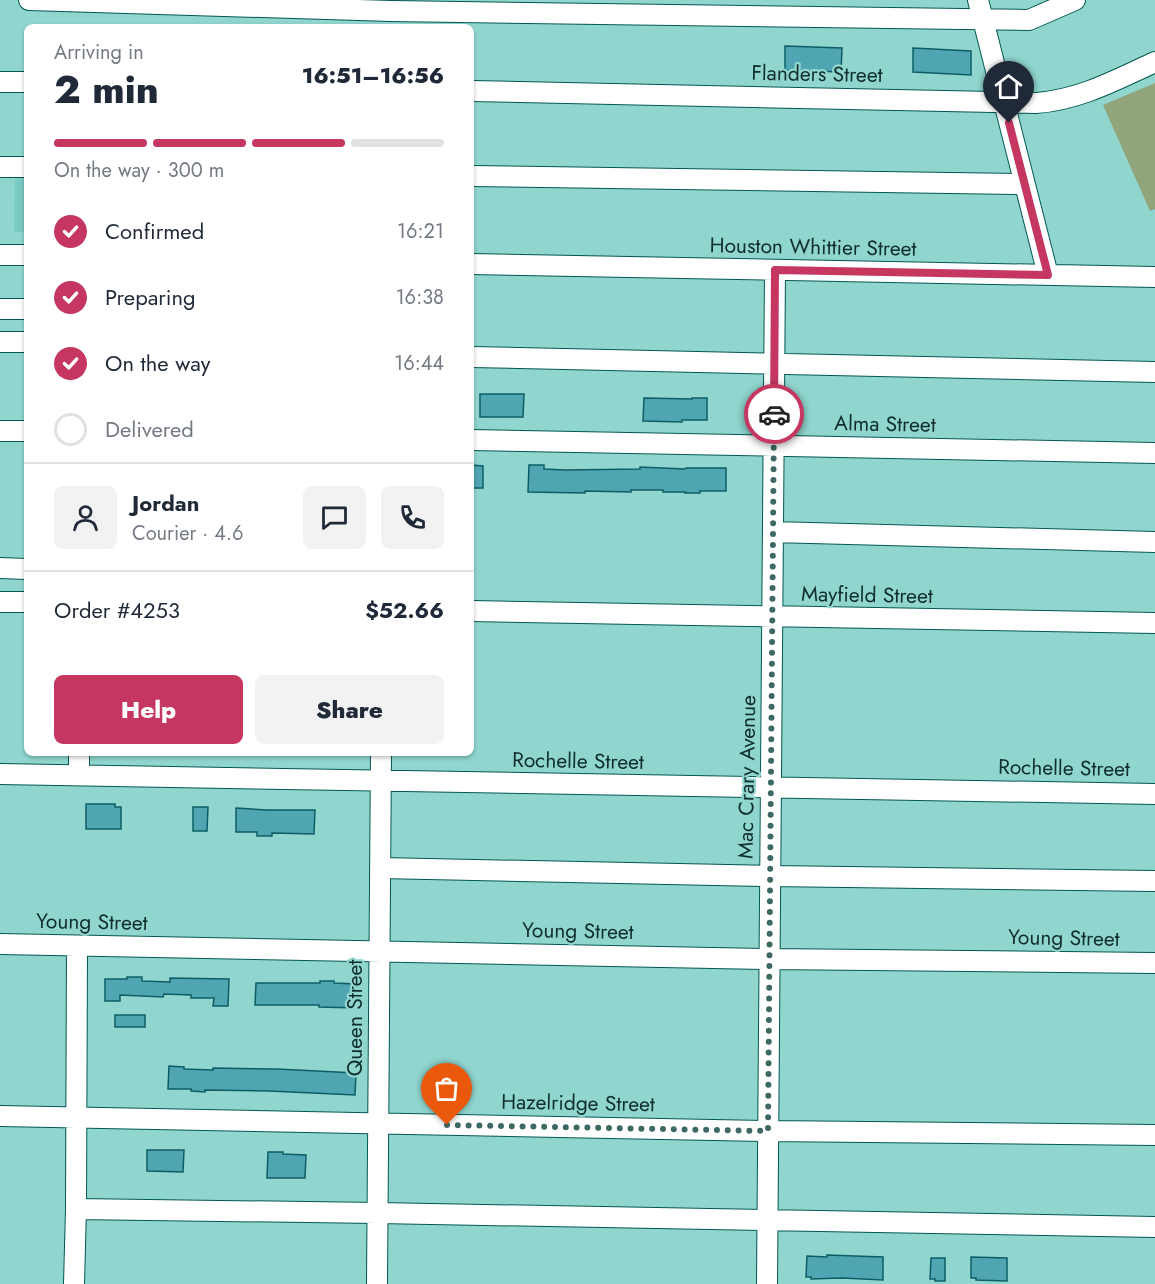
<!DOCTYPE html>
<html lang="en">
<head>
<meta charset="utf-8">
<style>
  :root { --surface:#fff; --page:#f2f2f3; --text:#1f2937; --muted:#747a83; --line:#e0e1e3; --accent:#c53761 }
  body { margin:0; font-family:Jost,sans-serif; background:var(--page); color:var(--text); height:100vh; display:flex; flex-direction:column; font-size:22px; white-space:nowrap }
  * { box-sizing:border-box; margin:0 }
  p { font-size:20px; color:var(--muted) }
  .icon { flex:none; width:33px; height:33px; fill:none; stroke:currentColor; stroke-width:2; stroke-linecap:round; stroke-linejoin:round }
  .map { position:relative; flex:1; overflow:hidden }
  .details { position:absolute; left:24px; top:24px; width:450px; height:732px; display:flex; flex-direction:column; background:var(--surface); border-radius:9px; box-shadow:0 2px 4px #0004 }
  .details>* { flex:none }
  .pin { position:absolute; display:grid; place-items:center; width:51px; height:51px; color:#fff; margin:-62px -26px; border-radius:50% 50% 50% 0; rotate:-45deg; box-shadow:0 0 6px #0007 }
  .pin .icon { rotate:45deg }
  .courier { position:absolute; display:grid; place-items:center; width:60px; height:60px; margin:-30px; border:4px solid #c53761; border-radius:50%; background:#fff; color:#222; box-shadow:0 2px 8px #0007 }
  .overview em { font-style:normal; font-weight:800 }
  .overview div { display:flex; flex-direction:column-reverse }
  .overview { display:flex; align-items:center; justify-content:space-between; height:102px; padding:0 30px }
  h1 { font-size:39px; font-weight:800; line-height:45px }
  .bar { display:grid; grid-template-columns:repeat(4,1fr); gap:9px 6px; align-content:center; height:72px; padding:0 30px }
  .bar i { height:8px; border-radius:4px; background:var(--line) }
  .bar .selected { background:var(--accent) }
  .bar p { grid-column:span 4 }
  .line { display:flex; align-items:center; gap:15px; padding:0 30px; border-top:2px solid var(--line) }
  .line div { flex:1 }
  .round { display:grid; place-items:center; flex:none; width:63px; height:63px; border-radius:9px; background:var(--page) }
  ol { padding:0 30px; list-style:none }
  li { display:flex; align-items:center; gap:18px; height:66px }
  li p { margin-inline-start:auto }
  li .icon { padding:6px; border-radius:50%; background:var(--accent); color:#fff; stroke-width:4 }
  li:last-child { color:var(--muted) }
  li i { width:33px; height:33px; border:3px solid var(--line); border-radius:50% }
  .button { display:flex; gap:12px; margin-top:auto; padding:12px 30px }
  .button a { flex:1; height:69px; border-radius:9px; background:var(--accent); color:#fff; font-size:24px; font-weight:800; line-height:69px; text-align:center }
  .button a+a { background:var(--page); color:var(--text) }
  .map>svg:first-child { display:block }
  .built { fill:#7acbc3 }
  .green { fill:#91a47a }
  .building { fill:#4fa5b1; stroke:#0e5d66; stroke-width:1.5 }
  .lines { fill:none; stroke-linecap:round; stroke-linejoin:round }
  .minor-casing { stroke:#035852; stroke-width:22 }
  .minor { stroke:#fff; stroke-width:20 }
  .done { stroke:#3d6964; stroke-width:6; stroke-dasharray:0 10.8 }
  .route { stroke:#c53761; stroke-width:8 }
  .labels { text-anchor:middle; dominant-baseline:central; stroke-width:4.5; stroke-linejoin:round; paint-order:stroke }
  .street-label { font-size:21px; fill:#102e2b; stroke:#90d6cf }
</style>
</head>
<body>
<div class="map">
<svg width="1155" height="1284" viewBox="0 0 1155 1284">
  <rect width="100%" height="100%" fill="#90d6cf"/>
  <path class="built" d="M15,172L27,173V232H14Z"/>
  <path class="green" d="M1155,83V209L1150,211L1103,105Z"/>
  <path class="building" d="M785,46L842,48L841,72L785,70Z
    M913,48L971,51V75L913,72Z
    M480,394H524L523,417H480Z
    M644,398L692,399V398H707V420H682V422L643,421Z
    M471,465L483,466V488H471Z
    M529,465H544V469L565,470L640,469V467L685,469L686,468H726V491H700V493H685V492H663V490H631V492L585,491V493L528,492Z
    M86,804H115V807H121V829H86Z
    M193,807H208L207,831H193Z
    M236,808L267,810H315L314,834L272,833V836H257V832H236Z
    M127,977H142V981L170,982V978L229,979L228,1006H213L214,998H191V995L164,994L163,997L120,995V1001H105V979H127Z
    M320,981H334V983L356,984V1008L319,1007V1005H255L256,983H320Z
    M115,1015H145V1027H115Z
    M169,1066L184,1067V1069L213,1070V1068L277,1069L356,1073L355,1095L269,1091L205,1090V1092L191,1091V1089H168Z
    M147,1150H184L183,1172L147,1171Z
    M268,1152H283V1154L306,1155L305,1178H267Z
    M827,1255L883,1257V1280L842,1278L811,1279V1277H806L807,1256L827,1257Z
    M971,1257L1007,1258V1281L976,1280V1278H971Z
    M931,1258H945V1281H935V1279H930Z"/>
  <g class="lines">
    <g class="minor-casing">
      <path id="minor" d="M29,0L391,11L1029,20L1075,0
        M978,0L1048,275
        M0,82H27
        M471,91L1036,103C1079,100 1116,80 1155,62
        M0,167H27
        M471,176L1024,184
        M0,255H27
        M471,264L1155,277
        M0,309H27
        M0,342H27
        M471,357L1155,372
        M0,431H27
        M471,440L1155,453
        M773,532L1155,542
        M0,568L27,569
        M0,602H27
        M471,611L1155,623
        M79,753V775
        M0,774L1155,794
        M380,868L770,876L1155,881
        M0,944L770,959L1155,963
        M0,1116L768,1131L1155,1135
        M76,1209L378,1213L1155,1227
        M74,1284L76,1209L77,946
        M377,1284L381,753
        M767,1284L775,270"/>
    </g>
    <use href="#minor" class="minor"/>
  </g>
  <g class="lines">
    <path class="done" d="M447,1125L768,1131L774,414"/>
    <path class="route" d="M774,414L775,270L1048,275L1009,123"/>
  </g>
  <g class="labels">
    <g class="street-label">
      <text transform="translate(817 74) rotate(1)">Flanders Street</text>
      <text transform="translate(813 247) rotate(1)">Houston Whittier Street</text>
      <text transform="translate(885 424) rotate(1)">Alma Street</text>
      <text transform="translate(867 595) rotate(1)">Mayfield Street</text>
      <text transform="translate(578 761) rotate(1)">Rochelle Street</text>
      <text transform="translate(1064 768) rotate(1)">Rochelle Street</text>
      <text transform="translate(747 777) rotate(-89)">Mac Crary Avenue</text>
      <text transform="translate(92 922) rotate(1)">Young Street</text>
      <text transform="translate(578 931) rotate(1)">Young Street</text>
      <text transform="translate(1064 938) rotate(1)">Young Street</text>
      <text transform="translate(355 1018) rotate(-90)">Queen Street</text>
      <text transform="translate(578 1103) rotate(1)">Hazelridge Street</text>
    </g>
  </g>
</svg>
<div class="pin" style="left:447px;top:1125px;background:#ea580c"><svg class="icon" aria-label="bag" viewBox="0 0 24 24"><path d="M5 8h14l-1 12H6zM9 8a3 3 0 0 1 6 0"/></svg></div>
<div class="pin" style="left:1009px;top:123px;background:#1f2937"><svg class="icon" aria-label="home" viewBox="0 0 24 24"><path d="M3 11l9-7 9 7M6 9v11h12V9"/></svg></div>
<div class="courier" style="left:774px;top:414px"><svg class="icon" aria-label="car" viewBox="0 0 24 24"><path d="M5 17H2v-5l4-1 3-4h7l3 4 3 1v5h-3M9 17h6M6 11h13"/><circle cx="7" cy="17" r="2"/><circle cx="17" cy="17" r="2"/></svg></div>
<section class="details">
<div class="overview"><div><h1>2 min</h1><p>Arriving in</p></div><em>16:51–16:56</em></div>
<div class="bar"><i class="selected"></i><i class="selected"></i><i class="selected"></i><i></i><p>On the way · 300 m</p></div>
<ol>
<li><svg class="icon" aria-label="check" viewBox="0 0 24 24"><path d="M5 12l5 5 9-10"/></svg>Confirmed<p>16:21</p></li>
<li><svg class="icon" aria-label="check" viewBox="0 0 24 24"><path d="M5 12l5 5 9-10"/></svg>Preparing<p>16:38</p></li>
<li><svg class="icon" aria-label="check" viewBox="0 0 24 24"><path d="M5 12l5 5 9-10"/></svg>On the way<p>16:44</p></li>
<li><i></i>Delivered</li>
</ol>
<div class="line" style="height:108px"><a class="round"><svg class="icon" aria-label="person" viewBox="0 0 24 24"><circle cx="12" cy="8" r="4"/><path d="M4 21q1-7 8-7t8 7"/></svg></a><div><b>Jordan</b><p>Courier · 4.6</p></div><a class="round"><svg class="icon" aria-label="chat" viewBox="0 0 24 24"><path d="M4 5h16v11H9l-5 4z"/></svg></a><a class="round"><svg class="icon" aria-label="phone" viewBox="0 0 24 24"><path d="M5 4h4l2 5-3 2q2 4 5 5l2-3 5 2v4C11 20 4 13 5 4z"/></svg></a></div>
<div class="line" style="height:78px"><div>Order #4253</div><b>$52.66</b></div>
<div class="button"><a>Help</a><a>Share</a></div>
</section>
</div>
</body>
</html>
